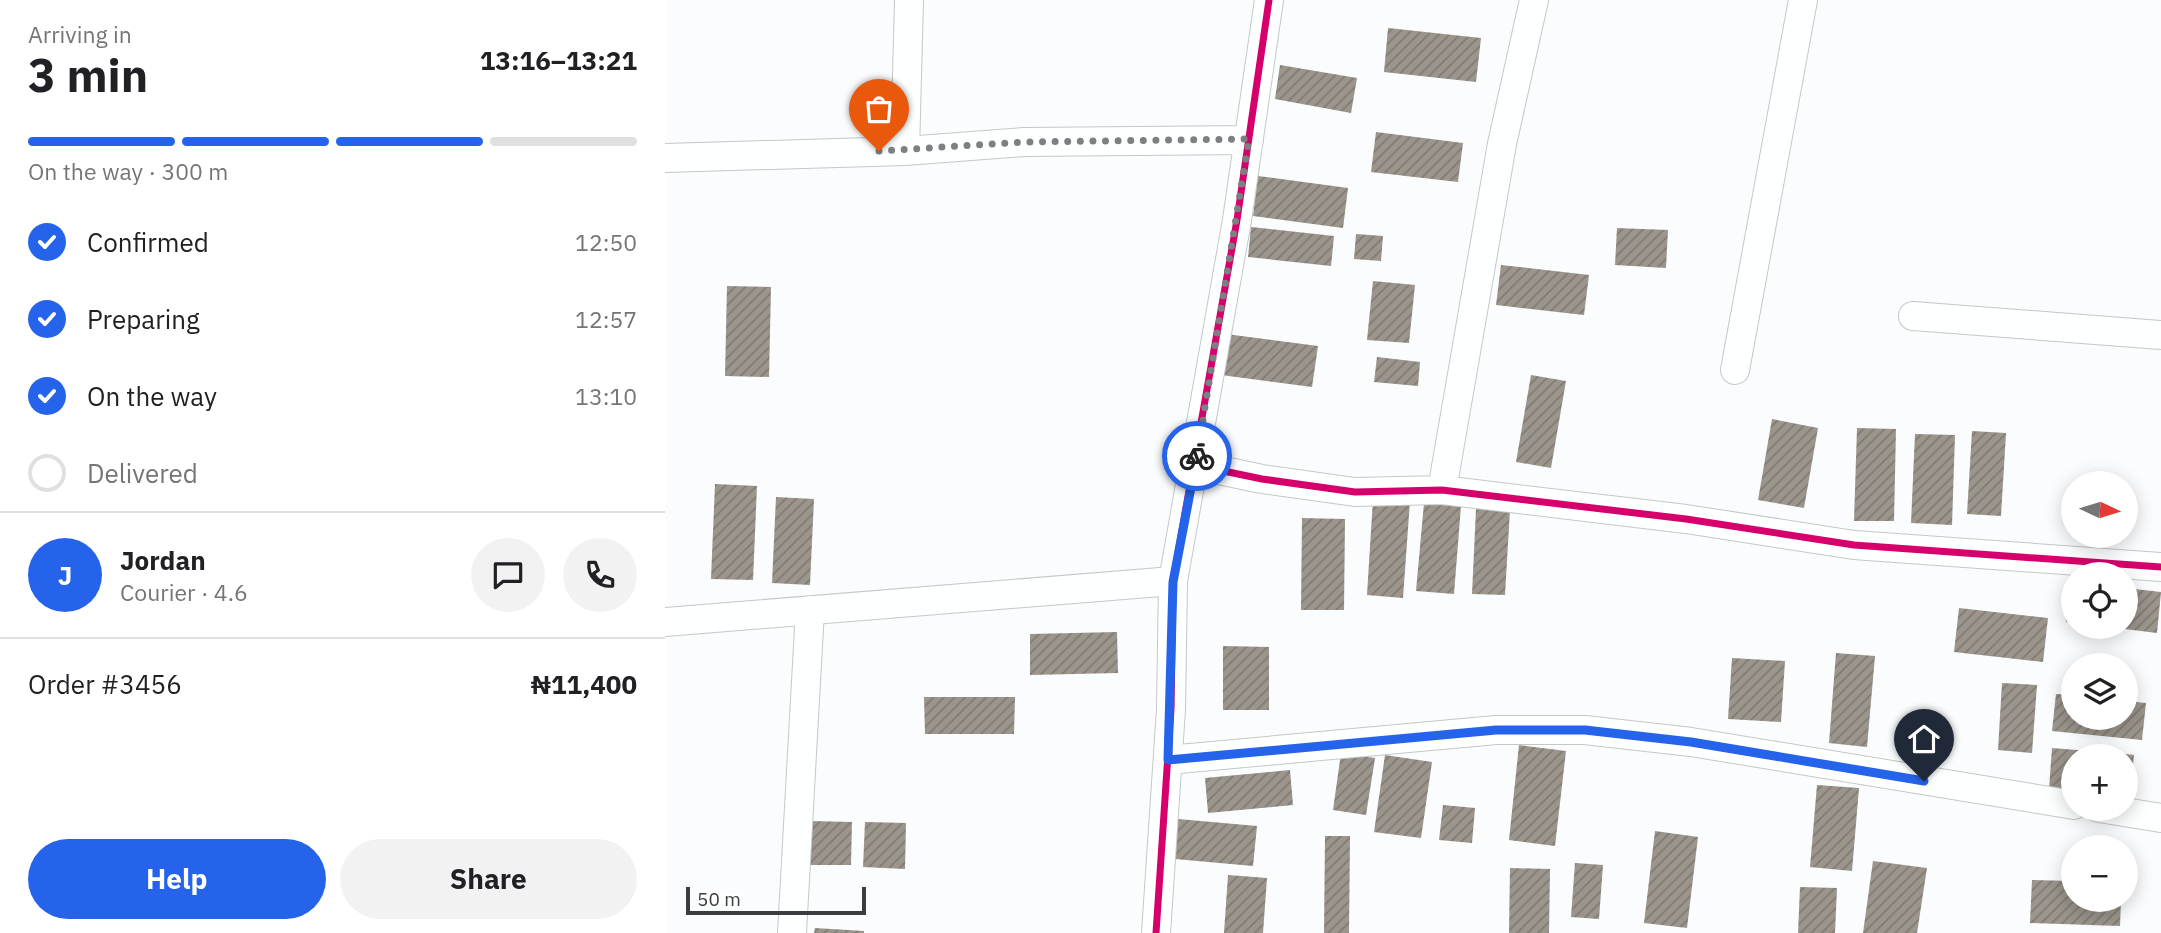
<!DOCTYPE html>
<html lang="en">
<head>
<meta charset="utf-8">
<style>
  :root { --surface:#fff; --page:#f2f2f2; --text:#202124; --muted:#757577; --line:#e0e0e0; --accent:#2563eb }
  body { margin:0; font-family:"IBM Plex Sans",sans-serif; background:var(--page); color:var(--text); height:100vh; display:flex; flex-direction:column; font-size:26px; white-space:nowrap }
  * { box-sizing:border-box; margin:0 }
  p { font-size:23px; color:var(--muted) }
  .icon { flex:none; width:38px; height:38px; fill:none; stroke:currentColor; stroke-width:2; stroke-linecap:round; stroke-linejoin:round }
  .map { position:relative; flex:1; overflow:hidden }
  .drawer { display:flex; flex-direction:column; background:var(--surface); width:665px }
  .drawer>* { flex:none }
  .needle { width:46px; rotate:94deg }
  .tools { position:absolute; left:1396px; top:471px; display:grid; gap:14px }
  .tools a { display:grid; place-items:center; width:77px; height:77px; border-radius:50%; background:var(--surface); box-shadow:0 4px 18px #0003; font-size:35px }
  .scale { position:absolute; left:21px; bottom:18px; width:180px; box-sizing:border-box; padding-left:7px; border:4px solid #3a3d3f; border-top:0; font-size:19px; line-height:24px; white-space:nowrap; color:#3a3d3f; -webkit-text-stroke:5px #fff; paint-order:stroke }
  .pin { position:absolute; display:grid; place-items:center; width:60px; height:60px; color:#fff; margin:-72px -30px; border-radius:50% 50% 50% 0; rotate:-45deg; box-shadow:0 0 7px #0007 }
  .pin .icon { rotate:45deg }
  .courier { position:absolute; display:grid; place-items:center; width:70px; height:70px; margin:-35px; border:5px solid #2563eb; border-radius:50%; background:#fff; color:#222; box-shadow:0 2px 9px #0007 }
  .headline em { font-style:normal; font-weight:800 }
  .headline div { display:flex; flex-direction:column-reverse }
  .headline { display:flex; align-items:center; justify-content:space-between; height:119px; padding:0 28px }
  h1 { font-size:46px; font-weight:800; line-height:52px }
  .bar { display:grid; grid-template-columns:repeat(4,1fr); gap:10px 7px; align-content:center; height:84px; padding:0 28px }
  .bar i { height:9px; border-radius:5px; background:var(--line) }
  .bar .current { background:var(--accent) }
  .bar p { grid-column:span 4 }
  .line { display:flex; align-items:center; gap:18px; padding:0 28px; border-top:2px solid var(--line) }
  .line div { flex:1 }
  .round { display:grid; place-items:center; flex:none; width:74px; height:74px; border-radius:37px; background:var(--page) }
  ol { padding:0 28px; list-style:none }
  li { display:flex; align-items:center; gap:21px; height:77px }
  li p { margin-inline-start:auto }
  li .icon { padding:7px; border-radius:50%; background:var(--accent); color:#fff; stroke-width:4 }
  li:last-child { color:var(--muted) }
  li i { width:38px; height:38px; border:4px solid var(--line); border-radius:50% }
  .primary-button { display:flex; gap:14px; margin-top:auto; padding:14px 28px }
  .primary-button a { flex:1; height:80px; border-radius:42px; background:var(--accent); color:#fff; font-size:28px; font-weight:800; line-height:80px; text-align:center }
  .primary-button a+a { background:var(--page); color:var(--text) }
  main { display:flex; flex:1; min-height:0 }
  .map>svg:first-child { display:block }
  .building { fill:url(#building-hatch) }
  .lines { fill:none; stroke-linecap:round; stroke-linejoin:round }
  .street-casing { stroke:#c5c7c8; stroke-width:30 }
  .street { stroke:#feffff; stroke-width:28 }
  .cycleway-casing { stroke:#fff; stroke-width:11 }
  .cycleway { stroke:#d6006c; stroke-width:7 }
  .done { stroke:#7d8082; stroke-width:7; stroke-dasharray:0 12.6 }
  .route { stroke:#2563eb; stroke-width:9 }
</style>
</head>
<body>
<main>
<section class="drawer">
<div class="headline"><div><h1>3 min</h1><p>Arriving in</p></div><em>13:16–13:21</em></div>
<div class="bar"><i class="current"></i><i class="current"></i><i class="current"></i><i></i><p>On the way · 300 m</p></div>
<ol>
<li><svg class="icon" aria-label="check" viewBox="0 0 24 24"><path d="M5 12l5 5 9-10"/></svg>Confirmed<p>12:50</p></li>
<li><svg class="icon" aria-label="check" viewBox="0 0 24 24"><path d="M5 12l5 5 9-10"/></svg>Preparing<p>12:57</p></li>
<li><svg class="icon" aria-label="check" viewBox="0 0 24 24"><path d="M5 12l5 5 9-10"/></svg>On the way<p>13:10</p></li>
<li><i></i>Delivered</li>
</ol>
<div class="line" style="height:126px"><b class="round" style="background:var(--accent);color:#fff">J</b><div><b>Jordan</b><p>Courier · 4.6</p></div><a class="round"><svg class="icon" aria-label="chat" viewBox="0 0 24 24"><path d="M4 5h16v11H9l-5 4z"/></svg></a><a class="round"><svg class="icon" aria-label="phone" viewBox="0 0 24 24"><path d="M5 4h4l2 5-3 2q2 4 5 5l2-3 5 2v4C11 20 4 13 5 4z"/></svg></a></div>
<div class="line" style="height:91px"><div>Order #3456</div><b>₦11,400</b></div>
<div class="primary-button"><a>Help</a><a>Share</a></div>
</section>
<div class="map">
<svg width="1496" height="933" viewBox="0 0 1496 933">
  <defs>
    <pattern id="building-hatch" width="6" height="6" patternUnits="userSpaceOnUse" patternTransform="scale(1.75)"><rect width="6" height="6" fill="#9b958c"/><path d="M-1 1l2-2M0 6l6-6M5 7l2-2" fill="none" stroke="#7f7b74"/></pattern>
  </defs>
  <rect width="100%" height="100%" fill="#fafcfd"/>
  <path class="building" d="M723,28L816,38L811,82L719,72Z
    M615,65L692,78L686,113L610,99Z
    M711,132L798,143L793,182L706,172Z
    M593,176L683,188L678,228L588,216Z
    M586,227L669,236L666,266L583,257Z
    M952,228L1003,230L1001,268L950,265Z
    M691,234L718,236L716,261L689,259Z
    M836,265L924,275L919,315L831,305Z
    M708,281L750,285L744,343L702,340Z
    M62,286L106,287L104,377L60,376Z
    M561,334L653,346L647,387L556,375Z
    M712,357L755,362L753,386L709,382Z
    M866,375L901,381L886,468L851,462Z
    M1107,419L1153,428L1139,508L1093,500Z
    M1192,428L1231,429L1229,521H1189Z
    M1307,431L1341,433L1336,516L1302,514Z
    M1250,434L1290,435L1287,525L1246,523Z
    M50,484L92,486L88,580L46,579Z
    M111,497L149,499L145,585L107,583Z
    M708,499L745,501L738,598L702,595Z
    M759,503L796,506L789,594L751,591Z
    M811,509L845,510L840,595L807,594Z
    M637,518L680,519L679,610H636Z
    M1405,581L1409,582V623L1401,622Z
    M1461,588L1496,592L1492,633L1452,628L1461,626Z
    M1294,608L1383,618L1378,662L1289,652Z
    M452,632L453,673L365,675V634Z
    M558,646L604,647V710H558Z
    M1171,653L1210,656L1202,747L1164,743Z
    M1067,658L1120,661L1116,722L1063,719Z
    M1337,683L1372,685L1367,753L1333,750Z
    M1391,694L1409,695V718H1461V701L1481,703L1477,740L1387,731Z
    M259,697H350L349,734H260Z
    M854,745L901,751L890,846L844,840Z
    M1387,748L1460,754V756H1409V791L1384,789Z
    M676,753L710,758L701,815L668,810Z
    M1461,754L1469,755L1465,797L1461,796Z
    M720,755L767,762L756,838L709,832Z
    M625,770L628,805L543,813L540,778Z
    M1152,785L1194,788L1187,871L1145,867Z
    M778,805L810,808L807,843L774,840Z
    M513,819L592,826L588,866L510,859Z
    M146,821L187,822L186,865H145Z
    M200,822L241,823L240,869L198,867Z
    M990,831L1033,837L1022,928L979,923Z
    M660,836H685L684,933H659Z
    M1208,861L1262,868L1252,933H1198Z
    M910,863L938,865L934,919L906,917Z
    M845,868L885,869L884,933H844Z
    M563,875L602,878L598,933H559Z
    M1367,880L1409,881V900H1456L1455,926L1365,923Z
    M1135,887L1172,888L1170,933H1133Z
    M150,928L199,931V933H149Z"/>
  <g class="lines">
    <g class="street-casing">
      <path id="street" d="M240,151L244,0
        M0,158L240,151L359,142L584,140
        M1248,316L1496,335
        M1070,370L1138,0
        M530,465L597,479L690,492L777,490L1021,519L1189,545L1496,567
        M777,490L837,144L869,0
        M0,622L508,581
        M503,760L831,730H920L1026,742L1409,805
        M1434,808L1496,818
        M127,933L145,610
        M491,933L506,709L508,581L572,220L604,0"/>
    </g>
    <use href="#street" class="street"/>
    <g class="cycleway-casing">
      <path id="cycleway" d="M530,465L597,479L690,492L777,490L1021,519L1189,545L1496,567
        M491,933L506,709L508,581L572,220L604,0"/>
    </g>
    <use href="#cycleway" class="cycleway"/>
  </g>
  <g class="lines">
    <path class="done" d="M214,151L359,142L584,139L532,456"/>
    <path class="route" d="M532,456L508,582L503,760L831,730H920L1026,742L1259,781"/>
  </g>
</svg>
<div class="tools">
<a><svg class="needle" viewBox="-14 -14 28 28"><path d="M0-13l5 13h-10z" fill="#e53935"/><path d="M0 13l5-13h-10z" fill="#757577"/></svg></a>
<a><svg class="icon" aria-label="locate" viewBox="0 0 24 24"><circle cx="12" cy="12" r="6"/><path d="M12 2v4M12 18v4M2 12h4M18 12h4"/></svg></a>
<a><svg class="icon" aria-label="layers" viewBox="0 0 24 24"><path d="M12 4l9 5-9 5-9-5zM3 14l9 5 9-5"/></svg></a>
<a>+</a>
<a>−</a>
</div>
<div class="scale">50 m</div>
<div class="pin" style="left:214px;top:151px;background:#ea580c"><svg class="icon" aria-label="bag" viewBox="0 0 24 24"><path d="M5 8h14l-1 12H6zM9 8a3 3 0 0 1 6 0"/></svg></div>
<div class="pin" style="left:1259px;top:781px;background:#1f2937"><svg class="icon" aria-label="home" viewBox="0 0 24 24"><path d="M3 11l9-7 9 7M6 9v11h12V9"/></svg></div>
<div class="courier" style="left:532px;top:456px"><svg class="icon" aria-label="bike" viewBox="0 0 24 24"><circle cx="6" cy="16" r="4"/><circle cx="18" cy="16" r="4"/><path d="M6 16l4-8h5l3 8M10 8l3 8H6M13 5h3"/></svg></div>
</div>
</main>
</body>
</html>
